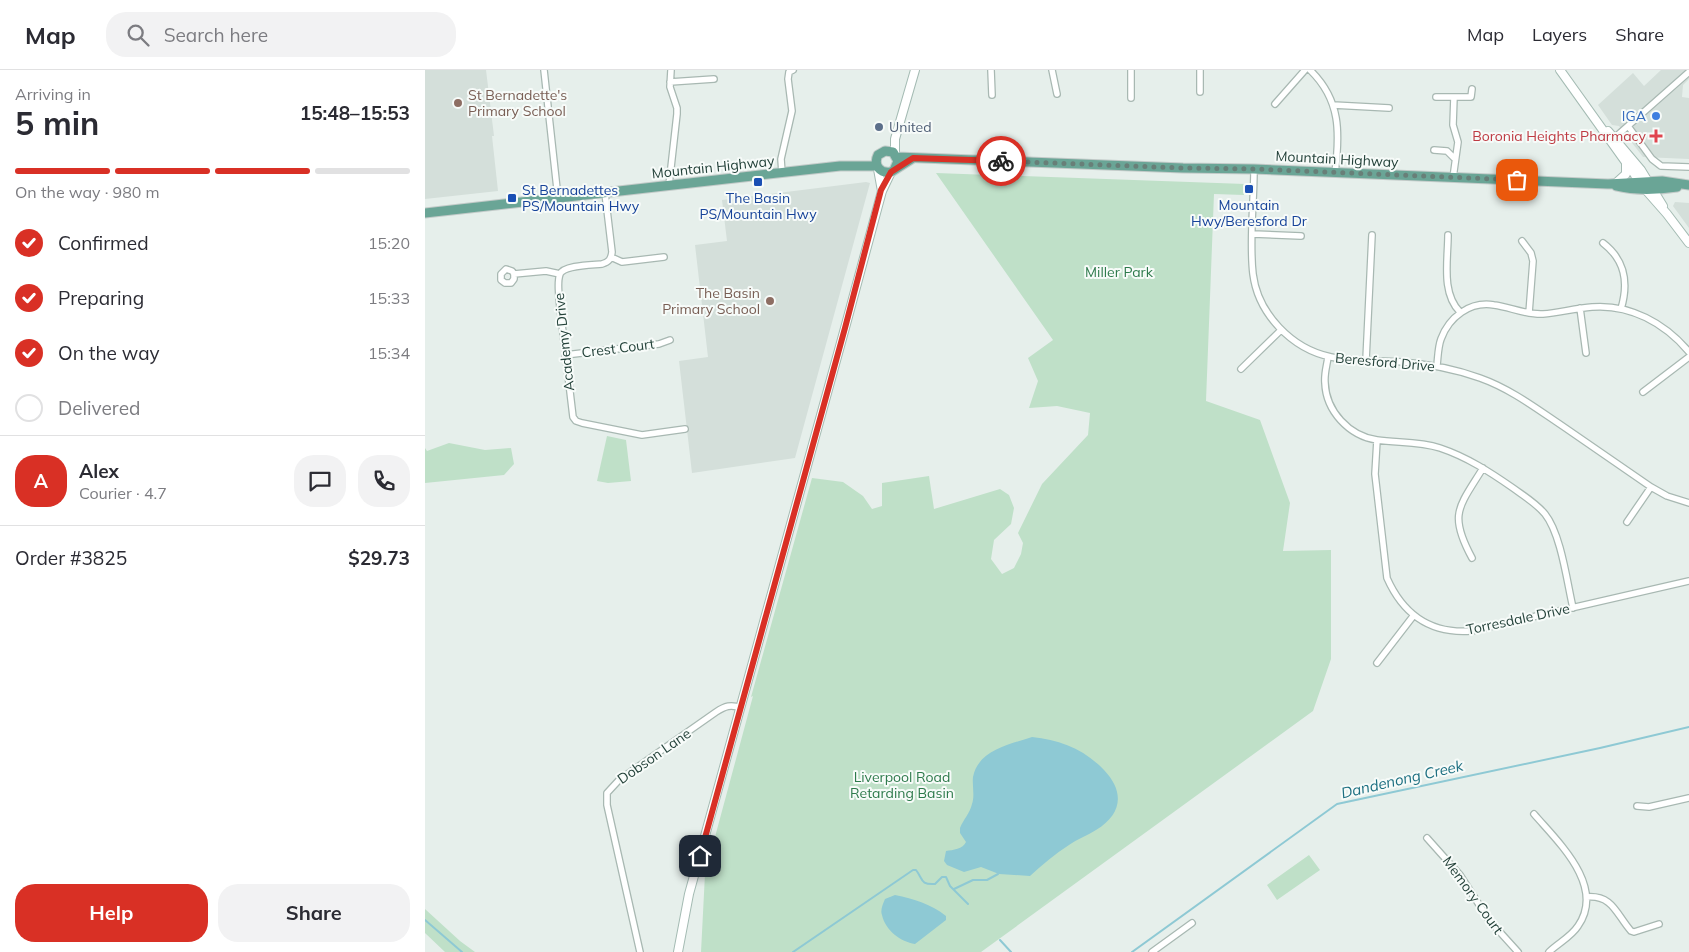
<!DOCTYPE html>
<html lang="en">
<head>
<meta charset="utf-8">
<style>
  :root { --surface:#fff; --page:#f2f2f3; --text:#2b2b33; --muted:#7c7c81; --line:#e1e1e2; --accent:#d93025 }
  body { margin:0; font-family:Mulish,sans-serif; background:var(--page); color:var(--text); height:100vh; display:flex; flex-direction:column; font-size:19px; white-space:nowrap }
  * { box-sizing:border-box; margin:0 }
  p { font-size:16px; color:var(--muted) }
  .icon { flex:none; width:28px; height:28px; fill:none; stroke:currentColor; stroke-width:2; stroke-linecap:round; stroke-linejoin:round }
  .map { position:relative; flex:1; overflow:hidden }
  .drawer { display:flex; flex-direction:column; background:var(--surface); width:425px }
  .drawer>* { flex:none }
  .pin { position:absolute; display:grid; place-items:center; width:42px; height:42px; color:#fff; margin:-21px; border-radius:10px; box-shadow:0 2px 8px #0006 }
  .courier { position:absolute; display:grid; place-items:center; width:50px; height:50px; margin:-25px; border:4px solid #d93025; border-radius:50%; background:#fff; color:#222; box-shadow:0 1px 6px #0007 }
  .overview em { font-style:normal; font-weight:700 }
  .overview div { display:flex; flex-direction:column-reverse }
  .overview { display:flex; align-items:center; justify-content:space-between; height:85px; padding:0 15px }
  h1 { font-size:32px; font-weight:700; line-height:38px }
  .bar { display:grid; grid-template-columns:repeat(4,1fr); gap:8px 5px; align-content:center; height:60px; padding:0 15px }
  .bar i { height:6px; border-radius:4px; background:var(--line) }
  .bar .current { background:var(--accent) }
  .bar p { grid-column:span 4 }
  .line { display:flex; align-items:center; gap:12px; padding:0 15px; border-top:1px solid var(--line) }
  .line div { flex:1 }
  .round { display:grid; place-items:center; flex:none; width:52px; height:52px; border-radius:20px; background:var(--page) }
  ol { padding:0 15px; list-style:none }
  li { display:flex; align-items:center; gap:15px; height:55px }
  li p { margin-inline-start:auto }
  li .icon { padding:5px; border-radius:50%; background:var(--accent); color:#fff; stroke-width:4 }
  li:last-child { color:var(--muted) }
  li i { width:28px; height:28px; border:2px solid var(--line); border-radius:50% }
  .primary-button { display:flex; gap:10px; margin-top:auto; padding:10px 15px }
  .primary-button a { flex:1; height:58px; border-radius:20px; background:var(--accent); color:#fff; font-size:20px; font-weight:700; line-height:58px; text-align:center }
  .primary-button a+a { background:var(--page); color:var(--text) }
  header { display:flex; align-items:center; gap:30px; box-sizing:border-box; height:70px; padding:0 25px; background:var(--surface); border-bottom:1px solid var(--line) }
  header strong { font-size:24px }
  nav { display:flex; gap:28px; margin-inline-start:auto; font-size:18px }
  .search { width:350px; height:45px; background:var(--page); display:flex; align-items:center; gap:12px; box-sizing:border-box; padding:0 18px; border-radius:20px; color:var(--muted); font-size:19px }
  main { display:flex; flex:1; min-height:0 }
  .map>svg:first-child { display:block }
  .built { fill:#d4dfda }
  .green { fill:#bfe0c8 }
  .water { fill:#8ec9d4 }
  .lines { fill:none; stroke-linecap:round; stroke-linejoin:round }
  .stream { stroke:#8ec9d4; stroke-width:2 }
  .street-casing { stroke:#a8b8b2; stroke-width:8 }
  .secondary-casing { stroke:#a4bbb3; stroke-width:10 }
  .primary-casing { stroke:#c2cac8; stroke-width:11 }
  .street { stroke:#fff; stroke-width:5.5 }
  .secondary { stroke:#fff; stroke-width:8 }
  .primary { stroke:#6aa596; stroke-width:9 }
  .done { stroke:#687f78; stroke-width:5; stroke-dasharray:0 9 }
  .route { stroke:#d93025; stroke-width:6 }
  .education-dot { fill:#8d6e63; stroke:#f7fbf9; stroke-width:2 }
  .shop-dot { fill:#3f7fe0; stroke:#f7fbf9; stroke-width:2 }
  .service-dot { fill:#5c6f8a; stroke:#f7fbf9; stroke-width:2 }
  .health-dot { fill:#e0444e; stroke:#f7fbf9; stroke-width:2 }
  .transit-dot { fill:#1a4fb4; stroke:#f7fbf9; stroke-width:2 }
  .labels { text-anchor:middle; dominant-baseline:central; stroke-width:4; stroke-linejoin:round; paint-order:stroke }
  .education-label { font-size:14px; fill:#785e54; stroke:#f7fbf9; text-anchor:start }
  .shop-label { font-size:14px; fill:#366cbe; stroke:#f7fbf9; text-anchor:end }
  .service-label { font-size:14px; fill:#4e5e75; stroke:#f7fbf9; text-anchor:start }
  .health-label { font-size:14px; fill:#be3a42; stroke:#f7fbf9; text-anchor:end }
  .street-label { font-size:14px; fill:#24423a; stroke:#f7fbf9 }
  .transit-label { font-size:14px; fill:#164399; stroke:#f7fbf9 }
  .park-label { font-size:14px; fill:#2d7a4b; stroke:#f7fbf9 }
  .water-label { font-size:15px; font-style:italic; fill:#1c6f80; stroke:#f7fbf9 }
</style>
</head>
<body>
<header>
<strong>Map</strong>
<div class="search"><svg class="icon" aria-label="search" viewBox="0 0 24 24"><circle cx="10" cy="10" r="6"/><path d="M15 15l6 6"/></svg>Search here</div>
<nav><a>Map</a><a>Layers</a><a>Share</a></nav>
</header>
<main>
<section class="drawer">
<div class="overview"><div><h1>5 min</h1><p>Arriving in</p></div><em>15:48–15:53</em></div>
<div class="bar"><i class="current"></i><i class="current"></i><i class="current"></i><i></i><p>On the way · 980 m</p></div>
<ol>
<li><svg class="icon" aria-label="check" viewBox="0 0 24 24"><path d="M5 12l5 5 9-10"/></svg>Confirmed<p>15:20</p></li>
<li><svg class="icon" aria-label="check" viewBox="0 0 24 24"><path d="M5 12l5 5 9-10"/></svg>Preparing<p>15:33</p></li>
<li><svg class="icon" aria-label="check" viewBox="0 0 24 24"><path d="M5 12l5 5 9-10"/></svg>On the way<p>15:34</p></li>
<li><i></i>Delivered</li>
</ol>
<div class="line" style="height:90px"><b class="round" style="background:var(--accent);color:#fff">A</b><div><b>Alex</b><p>Courier · 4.7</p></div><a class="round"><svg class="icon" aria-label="chat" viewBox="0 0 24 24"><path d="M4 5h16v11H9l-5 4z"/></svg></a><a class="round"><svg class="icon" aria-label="phone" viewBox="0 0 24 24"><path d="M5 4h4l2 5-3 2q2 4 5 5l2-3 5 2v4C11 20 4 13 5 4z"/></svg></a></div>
<div class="line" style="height:65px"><div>Order #3825</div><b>$29.73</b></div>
<div class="primary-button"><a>Help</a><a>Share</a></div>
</section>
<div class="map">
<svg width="1264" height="882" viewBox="0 0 1264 882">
  <rect width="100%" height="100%" fill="#e6efeb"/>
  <path class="built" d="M0,0H61L69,66H67L73,121L0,129Z
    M1236,0H1260L1264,5V9L1258,15L1257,27L1264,28V89L1218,87L1194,56L1187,55L1173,35L1208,3L1219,16Z
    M441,112L445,113L370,388L267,403L254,291L283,287L270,175L302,171L297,130Z
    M1250,132L1264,133V158L1248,136Z"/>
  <path class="green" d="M511,103L820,114L819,125L789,124L781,331L835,350L865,433L858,481L906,480V589L888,641L556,882H276L280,804L328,626L326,627L387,408L418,412L438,426L447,439L457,436V413L504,406L509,439L575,419L584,425L589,438L586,454L569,470L566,489L577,504L589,498L596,484L598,473L593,463L617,414L663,365L665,343L632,336L604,338L613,311L603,288L628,270Z
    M182,366L201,370L206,411L183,413L172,411Z
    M24,373L60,380L86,378L89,394L79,405L0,413V378L2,381Z
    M884,785L895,800L852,830L842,815Z
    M0,839L35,871L50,882H20L0,863Z"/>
  <path class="water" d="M607,667C635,670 659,679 679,700C700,722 697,744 671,760C662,766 652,769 644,775C630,784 617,795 605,806L574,804L556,797L539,802L522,795L519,791L521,781C528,780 538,779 541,772L535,763V758C538,750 545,743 547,734C550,725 547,716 548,707C553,680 586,674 607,667Z
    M470,825C489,829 506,834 521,846V850L490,874C476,872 460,860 457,845C455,840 458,834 460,829Z"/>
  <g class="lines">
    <path class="stream" d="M529,819L548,810H562L573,804
      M0,850L37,882
      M575,870L586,882
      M368,882L488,800H491C498,809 495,815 510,814L517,807H521L525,816L543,834
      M707,882L912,734L1175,678L1264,657"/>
    <g class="street-casing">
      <path id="street" d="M119,0L133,128
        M566,0L567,25
        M627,0L632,24
        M706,0V28
        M775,0V22
        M885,0C916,30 915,63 910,103
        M245,12L289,9
        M1011,27H1046L1047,19
        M850,34L880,0
        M908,35L964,38
        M1203,56L1227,89L1236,96L1264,97
        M1187,70L1264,2
        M1009,80L1022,81L1030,89
        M829,99C829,134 824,170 828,204C833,244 867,279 906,287C929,292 954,290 977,292C1004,294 1030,299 1055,308C1086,319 1112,339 1139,357C1168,377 1197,397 1226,417L1242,426L1264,433
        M357,103L356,89L367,41L363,9L364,2L368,0
        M1028,108L1033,72L1028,55L1029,27
        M244,115L252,44V38L245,17L246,0
        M180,123L187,182C186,189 184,192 177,194C167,195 139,195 135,204C132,212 134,221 134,229L148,347L151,351L157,353L217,365L260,359
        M828,164L876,166
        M1023,165C1023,190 1016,223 1035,242
        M1097,171L1106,183L1108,191L1104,243
        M1178,173C1200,190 1204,212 1196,239
        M186,187L197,192L239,187
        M89,204V209L86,213H80L76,210V204L81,199L87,201L89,204L121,201L135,204
        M1155,238L1161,283
        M140,285L234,274L245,270
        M903,287C902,295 899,304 900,313C901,341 924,366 952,370C973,373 994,371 1015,378C1042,387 1065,402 1088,418C1099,426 1111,433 1120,444C1136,464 1142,512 1148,538
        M941,290L947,165
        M1012,295C1013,287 1013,277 1016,269C1024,247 1045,231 1069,235C1085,237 1101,245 1118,244C1134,243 1150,238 1167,237C1205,234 1240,253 1264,282
        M816,299L856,260
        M1218,322L1264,287
        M952,370L950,404L962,508C978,544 1005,564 1046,561L1264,511
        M1202,452L1226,417
        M1047,488C1023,444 1034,437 1058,398
        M952,593L989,545
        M1212,736L1224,737L1264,728
        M1109,744C1133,772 1181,816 1153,856C1146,867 1133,873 1124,882
        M1002,768L1035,805L1064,850L1093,882
        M1162,827C1188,825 1191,844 1206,861L1209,862L1234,854
        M215,882L182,735V723L194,710L291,642C300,636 306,634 316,638
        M727,882L767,853"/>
    </g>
    <g class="secondary-casing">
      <path id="secondary" d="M1135,0L1220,119L1242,144L1264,173
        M1183,61L1216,100L1238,136
        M470,84V69L490,0
        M453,99L457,121
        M1190,114L1201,104V93
        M253,882L264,824L420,258L457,121L466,102"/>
    </g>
    <g class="primary-casing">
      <path id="primary" d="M472,87L758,98L829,99L1183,114L1237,111L1264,115
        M470,98L473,91L468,82L460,81L453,85C448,95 455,104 466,102L488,88
        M1191,116C1211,121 1232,120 1252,117
        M0,143L415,96H451"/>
    </g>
    <use href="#street" class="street"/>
    <use href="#secondary" class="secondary"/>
    <use href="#primary" class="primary"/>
  </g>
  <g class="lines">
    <path class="done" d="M576,91L758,98L830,99L1092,110"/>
    <path class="route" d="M275,786L420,258L456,120L466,102L488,88L576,91"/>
  </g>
  <g class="education-dot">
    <circle cx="33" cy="33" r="5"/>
    <circle cx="345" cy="231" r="5"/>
  </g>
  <circle class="shop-dot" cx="1231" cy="46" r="5"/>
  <circle class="service-dot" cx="454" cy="57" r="5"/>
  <path class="health-dot" d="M1228.5 58.5h5v5h5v5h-5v5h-5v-5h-5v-5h5z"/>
  <g class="transit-dot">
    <rect x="328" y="107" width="10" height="10" rx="2.5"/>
    <rect x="819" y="114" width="10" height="10" rx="2.5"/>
    <rect x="82" y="123" width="10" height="10" rx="2.5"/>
  </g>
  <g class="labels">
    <g class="education-label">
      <text x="43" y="25">St Bernadette's<tspan x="43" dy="16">Primary School</tspan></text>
      <text x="335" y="223" text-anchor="end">The Basin<tspan x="335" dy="16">Primary School</tspan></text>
    </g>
    <g class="shop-label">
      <text x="1221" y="46">IGA</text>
    </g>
    <g class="service-label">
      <text x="464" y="57">United</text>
    </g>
    <g class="health-label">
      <text x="1221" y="66">Boronia Heights Pharmacy</text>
    </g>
    <g class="street-label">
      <text transform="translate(912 89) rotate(3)">Mountain Highway</text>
      <text transform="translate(288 97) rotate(-6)">Mountain Highway</text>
      <text transform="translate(139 272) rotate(-96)">Academy Drive</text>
      <text transform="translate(193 278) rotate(-7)">Crest Court</text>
      <text transform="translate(960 292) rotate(5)">Beresford Drive</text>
      <text transform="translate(1093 549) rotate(-12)">Torresdale Drive</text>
      <text transform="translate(229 686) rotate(-35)">Dobson Lane</text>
      <text transform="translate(1048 825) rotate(54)">Memory Court</text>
    </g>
    <g class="transit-label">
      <text x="97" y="120" text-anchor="start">St Bernadettes<tspan x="97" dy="16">PS/Mountain Hwy</tspan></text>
      <text x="333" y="128">The Basin<tspan x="333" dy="16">PS/Mountain Hwy</tspan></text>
      <text x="824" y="135">Mountain<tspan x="824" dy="16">Hwy/Beresford Dr</tspan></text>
    </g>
    <g class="park-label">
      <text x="694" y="202">Miller Park</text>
      <text x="477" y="707">Liverpool Road<tspan x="477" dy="16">Retarding Basin</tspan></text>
    </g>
    <g class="water-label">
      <text transform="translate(977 709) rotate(-13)">Dandenong Creek</text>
    </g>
  </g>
</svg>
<div class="pin" style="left:1092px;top:110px;background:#ea580c"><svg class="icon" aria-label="bag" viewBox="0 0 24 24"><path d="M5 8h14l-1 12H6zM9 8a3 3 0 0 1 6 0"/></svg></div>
<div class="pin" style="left:275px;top:786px;background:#1f2937"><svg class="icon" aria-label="home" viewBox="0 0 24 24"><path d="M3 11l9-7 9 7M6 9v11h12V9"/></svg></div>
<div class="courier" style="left:576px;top:91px"><svg class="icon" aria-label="bike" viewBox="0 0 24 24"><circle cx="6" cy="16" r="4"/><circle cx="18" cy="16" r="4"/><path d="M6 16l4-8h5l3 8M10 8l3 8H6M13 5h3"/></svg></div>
</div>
</main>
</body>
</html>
